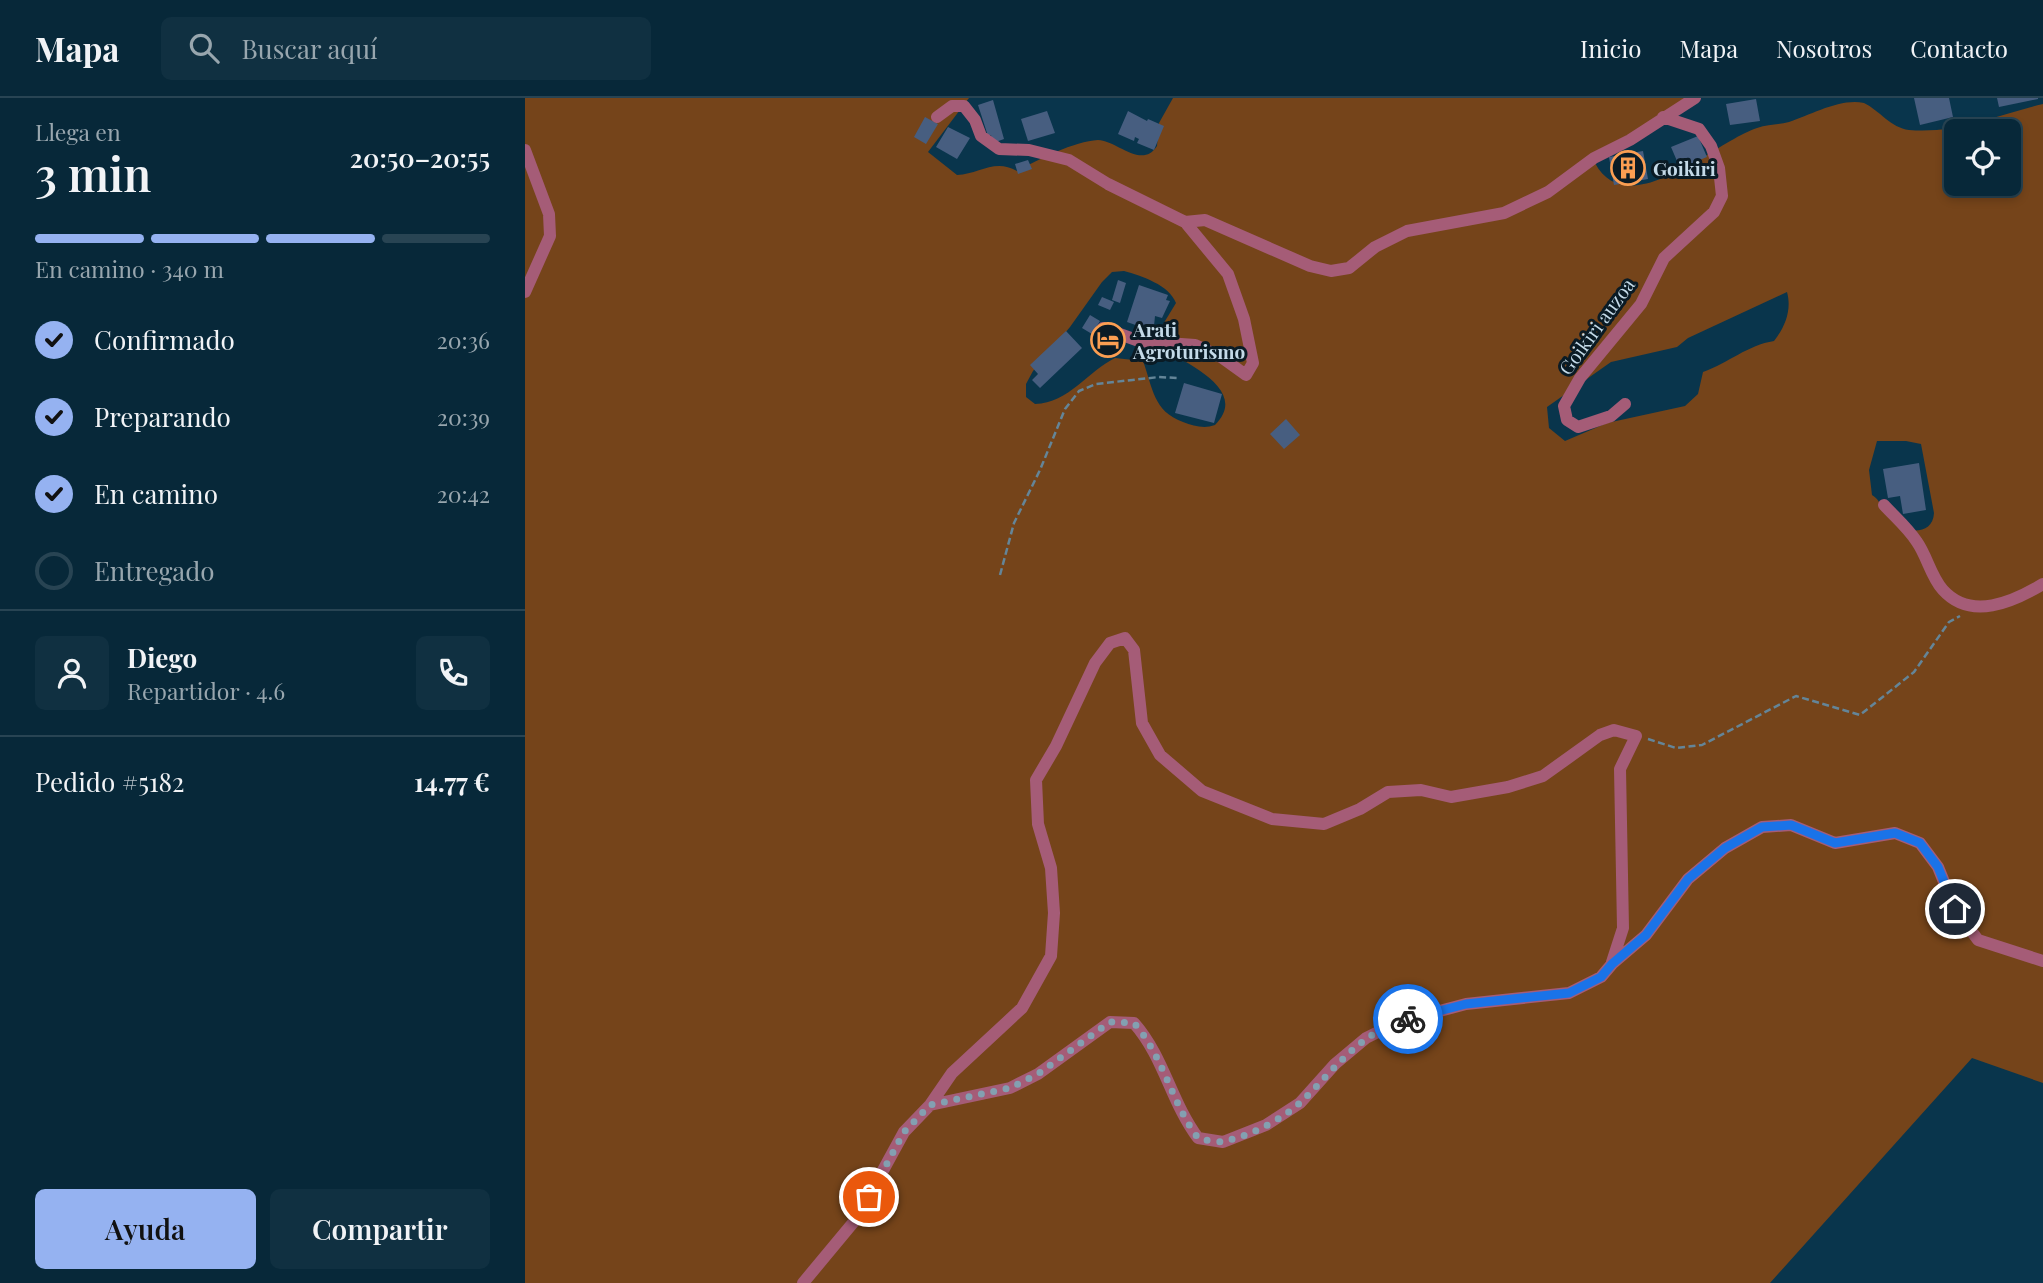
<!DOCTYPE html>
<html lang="es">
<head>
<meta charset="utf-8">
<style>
  :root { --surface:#072839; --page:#103041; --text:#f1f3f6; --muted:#98a6ae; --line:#284453; --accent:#95b2f1 }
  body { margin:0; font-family:"Playfair Display",serif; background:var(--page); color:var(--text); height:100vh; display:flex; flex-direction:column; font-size:26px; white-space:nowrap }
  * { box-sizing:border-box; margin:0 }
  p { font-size:23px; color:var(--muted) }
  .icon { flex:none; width:38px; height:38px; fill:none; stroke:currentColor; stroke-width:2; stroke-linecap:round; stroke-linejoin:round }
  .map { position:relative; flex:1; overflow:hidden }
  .drawer { display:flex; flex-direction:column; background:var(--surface); width:525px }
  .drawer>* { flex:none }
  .fabs { position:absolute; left:1419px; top:21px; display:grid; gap:14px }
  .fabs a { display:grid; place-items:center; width:77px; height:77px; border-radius:10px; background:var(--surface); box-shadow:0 4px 10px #0003,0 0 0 2px var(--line); font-size:35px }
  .pin { position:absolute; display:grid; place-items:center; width:60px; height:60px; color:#fff; margin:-30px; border:4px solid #fff; border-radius:50%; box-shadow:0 2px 7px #0007 }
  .courier { position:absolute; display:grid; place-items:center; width:70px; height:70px; margin:-35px; border:5px solid #1a73e8; border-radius:50%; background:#fff; color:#222; box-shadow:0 2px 9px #0007 }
  .overview em { font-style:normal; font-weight:600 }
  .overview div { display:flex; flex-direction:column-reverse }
  .overview { display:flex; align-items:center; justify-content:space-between; height:119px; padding:0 35px }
  h1 { font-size:46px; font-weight:600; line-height:52px }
  .bar { display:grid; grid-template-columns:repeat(4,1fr); gap:10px 7px; align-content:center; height:84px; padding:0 35px }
  .bar i { height:9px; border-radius:5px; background:var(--line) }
  .bar .current { background:var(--accent) }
  .bar p { grid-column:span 4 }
  .line { display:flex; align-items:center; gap:18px; padding:0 35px; border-top:2px solid var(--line) }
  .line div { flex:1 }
  .round { display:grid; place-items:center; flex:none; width:74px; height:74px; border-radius:10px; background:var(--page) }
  ol { padding:0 35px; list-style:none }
  li { display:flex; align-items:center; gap:21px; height:77px }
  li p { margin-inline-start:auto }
  li .icon { padding:7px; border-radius:50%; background:var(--accent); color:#111; stroke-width:4 }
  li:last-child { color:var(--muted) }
  li i { width:38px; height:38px; border:4px solid var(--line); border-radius:50% }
  .primary-button { display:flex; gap:14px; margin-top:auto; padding:14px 35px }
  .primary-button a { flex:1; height:80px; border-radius:10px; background:var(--accent); color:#111; font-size:28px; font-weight:600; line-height:80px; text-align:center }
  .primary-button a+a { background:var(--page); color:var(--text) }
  header { display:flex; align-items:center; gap:42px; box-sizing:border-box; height:98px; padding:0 35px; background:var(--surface); border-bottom:2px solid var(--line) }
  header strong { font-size:33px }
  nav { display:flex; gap:38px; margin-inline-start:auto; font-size:24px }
  .search { width:490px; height:63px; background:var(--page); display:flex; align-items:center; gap:18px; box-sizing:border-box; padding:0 24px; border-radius:10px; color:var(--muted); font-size:26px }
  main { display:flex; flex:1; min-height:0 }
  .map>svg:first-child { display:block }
  .green { fill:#75441a; fill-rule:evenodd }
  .building { fill:#475e80 }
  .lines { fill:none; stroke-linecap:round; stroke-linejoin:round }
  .path { stroke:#648598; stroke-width:2.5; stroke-dasharray:7 3.5; stroke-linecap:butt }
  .minor { stroke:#a55c77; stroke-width:12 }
  .done { stroke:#83a0b1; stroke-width:7; stroke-dasharray:0 12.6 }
  .route { stroke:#1a73e8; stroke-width:9 }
  .labels { text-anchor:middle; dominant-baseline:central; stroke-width:6; stroke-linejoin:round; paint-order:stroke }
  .poi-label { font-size:19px; font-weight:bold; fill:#c4dae8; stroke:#0a1b25; text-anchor:start }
  .street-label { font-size:19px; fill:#c4dae8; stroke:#0a1b25 }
</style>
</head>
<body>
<header>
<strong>Mapa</strong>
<div class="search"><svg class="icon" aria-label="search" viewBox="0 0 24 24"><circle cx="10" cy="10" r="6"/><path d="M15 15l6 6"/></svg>Buscar aquí</div>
<nav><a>Inicio</a><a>Mapa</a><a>Nosotros</a><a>Contacto</a></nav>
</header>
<main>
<section class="drawer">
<div class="overview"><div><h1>3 min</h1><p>Llega en</p></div><em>20:50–20:55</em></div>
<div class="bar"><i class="current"></i><i class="current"></i><i class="current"></i><i></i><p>En camino · 340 m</p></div>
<ol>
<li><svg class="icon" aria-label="check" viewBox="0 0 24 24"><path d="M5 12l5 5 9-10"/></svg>Confirmado<p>20:36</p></li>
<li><svg class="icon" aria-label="check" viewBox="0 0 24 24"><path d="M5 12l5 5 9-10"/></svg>Preparando<p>20:39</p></li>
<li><svg class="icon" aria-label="check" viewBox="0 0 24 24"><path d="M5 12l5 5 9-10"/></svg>En camino<p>20:42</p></li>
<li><i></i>Entregado</li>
</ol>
<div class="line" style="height:126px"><a class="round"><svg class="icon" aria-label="person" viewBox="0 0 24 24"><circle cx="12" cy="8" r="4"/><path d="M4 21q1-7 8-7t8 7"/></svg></a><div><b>Diego</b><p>Repartidor · 4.6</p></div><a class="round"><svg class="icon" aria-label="phone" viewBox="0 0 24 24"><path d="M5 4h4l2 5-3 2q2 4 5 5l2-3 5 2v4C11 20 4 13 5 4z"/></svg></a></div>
<div class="line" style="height:91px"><div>Pedido #5182</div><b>14.77 €</b></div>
<div class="primary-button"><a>Ayuda</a><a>Compartir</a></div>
</section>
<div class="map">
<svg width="1518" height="1185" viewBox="0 0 1518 1185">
  <rect width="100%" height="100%" fill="#09354c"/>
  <path class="green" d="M0,0H444L403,54L432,77C454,76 470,60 492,73C512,62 550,43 573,42C591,42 617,72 632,48L634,25L648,0H1163L1070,65C1103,127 1191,43 1232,30C1243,26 1253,27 1264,24C1286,17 1315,0 1339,5C1354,12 1366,30 1384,32C1432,36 1472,17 1518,6V985L1447,960L1245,1185H0ZM1432,33H1484V86H1432ZM599,173C617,178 644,187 651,205L637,228L635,249C658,264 726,291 690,327C679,331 669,328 658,324C628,313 628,290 618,263L590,260C563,273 544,305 510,306L501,299V286L508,273L545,229L577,184L587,174ZM1262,194C1267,212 1260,229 1249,243C1223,247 1203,265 1178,274L1173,296L1160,308L1082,325L1040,343L1024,330L1022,309L1086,264L1152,249L1163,240ZM1352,343H1381L1396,346L1409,415C1408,438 1380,436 1367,423C1358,415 1357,403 1347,397L1344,372Z"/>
  <path class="building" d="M1389,0H1424L1428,19L1395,27Z
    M1472,0H1513V1L1474,9Z
    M1231,1L1235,23L1205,27L1201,6Z
    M468,2L479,41L468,45L466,37L463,38L453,7Z
    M522,13L530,35L503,43L496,21Z
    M603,13L622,23L623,21L639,28L629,52L612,45L614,41L610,39L609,43L593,36Z
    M400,19L413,26L401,46L389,39Z
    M423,29L445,40L432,61L411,49Z
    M1173,38L1182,59L1155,70L1146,49Z
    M1118,53L1123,81L1089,87L1084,59Z
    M503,62L507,71L493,76L490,66Z
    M593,182L601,185L595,205L587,202Z
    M614,187L643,197L641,202L645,203L637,220L630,218L629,228L624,227L622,231L602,224Z
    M577,199L589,204L585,212L573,207Z
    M565,217L575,223L567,236L557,230Z
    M541,233L557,250L515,290L507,282L513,276L505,267Z
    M659,285L697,296L689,325L650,315Z
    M761,321L775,337L759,351L745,336Z
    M1394,365L1401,412L1378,416L1375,398L1363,400L1358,371Z"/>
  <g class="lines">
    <path class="path" d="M475,477L489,425L515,372L540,311L554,293L571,286L634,279L652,280
      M1123,641L1151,650L1177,647L1271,598L1335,617L1389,574L1424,524L1435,518"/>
    <path class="minor" d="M412,19L427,8H439L450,22L456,38L474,51L504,52L544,62L583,86L660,124L680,122L785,168L806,173L824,170L850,149L882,133L979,115L1023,94L1069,60L1105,42L1170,0
      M0,52L24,116L25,138L0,194
      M578,230L614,243L670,247L696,259L721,277L728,265L719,221L703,176L660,124
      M1100,306L1086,318L1053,329L1042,322L1039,308L1055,280L1116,206L1139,160L1189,114L1197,98L1194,70L1186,48L1174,31L1138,19
      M1359,407C1370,419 1383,430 1392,444C1402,458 1406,479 1418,492C1446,523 1488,504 1518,486
      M405,1007L427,975L497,910L526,858L529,815L526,770L513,726L511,682L531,648L570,565L585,545L600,540L609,552L617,625L635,657L677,693L747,721L799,726L835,711L863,694L896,692L926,699L983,689L1018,678L1075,637L1089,632L1111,638L1095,671L1098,830L1087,864
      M278,1185L332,1120L379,1034L405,1007L485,990L513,976L585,924L609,925C639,959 646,1004 673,1040L698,1044L741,1027L775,1005L810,966L841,940L873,924L941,906L1044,895L1076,879L1087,866L1121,837L1163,781L1200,750L1237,729L1266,727L1310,745L1370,735L1395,745L1413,769L1430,811L1453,842L1518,863"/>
  </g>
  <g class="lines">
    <path class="done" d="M344,1099L379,1034L405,1007L485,990L513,976L585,924L609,925C639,959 646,1004 673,1040C681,1042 692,1045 700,1043C725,1038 758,1021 777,1003C810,971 836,933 883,921"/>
    <path class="route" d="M883,921L941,906L1044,895L1076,879L1087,866L1121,837L1163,781L1200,750L1237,729L1266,727L1310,745L1370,735L1395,745L1413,769L1430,811"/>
  </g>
  <defs>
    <g id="building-ring" transform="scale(1.75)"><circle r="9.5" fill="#0a1b25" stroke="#fb9e52" stroke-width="1.5"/><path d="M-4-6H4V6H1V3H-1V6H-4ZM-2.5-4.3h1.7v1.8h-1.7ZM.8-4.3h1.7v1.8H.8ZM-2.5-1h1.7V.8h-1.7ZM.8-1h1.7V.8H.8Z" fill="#fb9e52"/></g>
    <g id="hotel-ring" transform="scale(1.75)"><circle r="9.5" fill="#0a1b25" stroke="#fb9e52" stroke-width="1.5"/><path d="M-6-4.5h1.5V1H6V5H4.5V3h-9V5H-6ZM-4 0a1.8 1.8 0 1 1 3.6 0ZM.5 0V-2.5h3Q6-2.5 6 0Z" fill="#fb9e52"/></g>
  </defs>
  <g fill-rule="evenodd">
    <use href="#building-ring" x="1103" y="70"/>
    <use href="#hotel-ring" x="583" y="242"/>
  </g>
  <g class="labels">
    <g class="poi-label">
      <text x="1128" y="70">Goikiri</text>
      <text x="608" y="231">Arati<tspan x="608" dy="22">Agroturismo</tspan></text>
    </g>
    <g class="street-label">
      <text transform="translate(1071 228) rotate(-54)">Goikiri auzoa</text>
    </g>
  </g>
</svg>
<div class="fabs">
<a><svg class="icon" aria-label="locate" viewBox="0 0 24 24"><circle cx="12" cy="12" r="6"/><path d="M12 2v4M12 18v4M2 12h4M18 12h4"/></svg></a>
</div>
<div class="pin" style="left:344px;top:1099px;background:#ea580c"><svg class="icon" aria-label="bag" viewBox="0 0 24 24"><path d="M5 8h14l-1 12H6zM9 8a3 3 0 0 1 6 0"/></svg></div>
<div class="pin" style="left:1430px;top:811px;background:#1f2937"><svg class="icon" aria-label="home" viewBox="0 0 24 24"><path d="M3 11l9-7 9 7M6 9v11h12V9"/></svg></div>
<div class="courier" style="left:883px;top:921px"><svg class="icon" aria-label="bike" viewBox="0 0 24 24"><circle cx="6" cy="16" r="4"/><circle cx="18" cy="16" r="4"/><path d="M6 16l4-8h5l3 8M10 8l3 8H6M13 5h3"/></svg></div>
</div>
</main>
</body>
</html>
